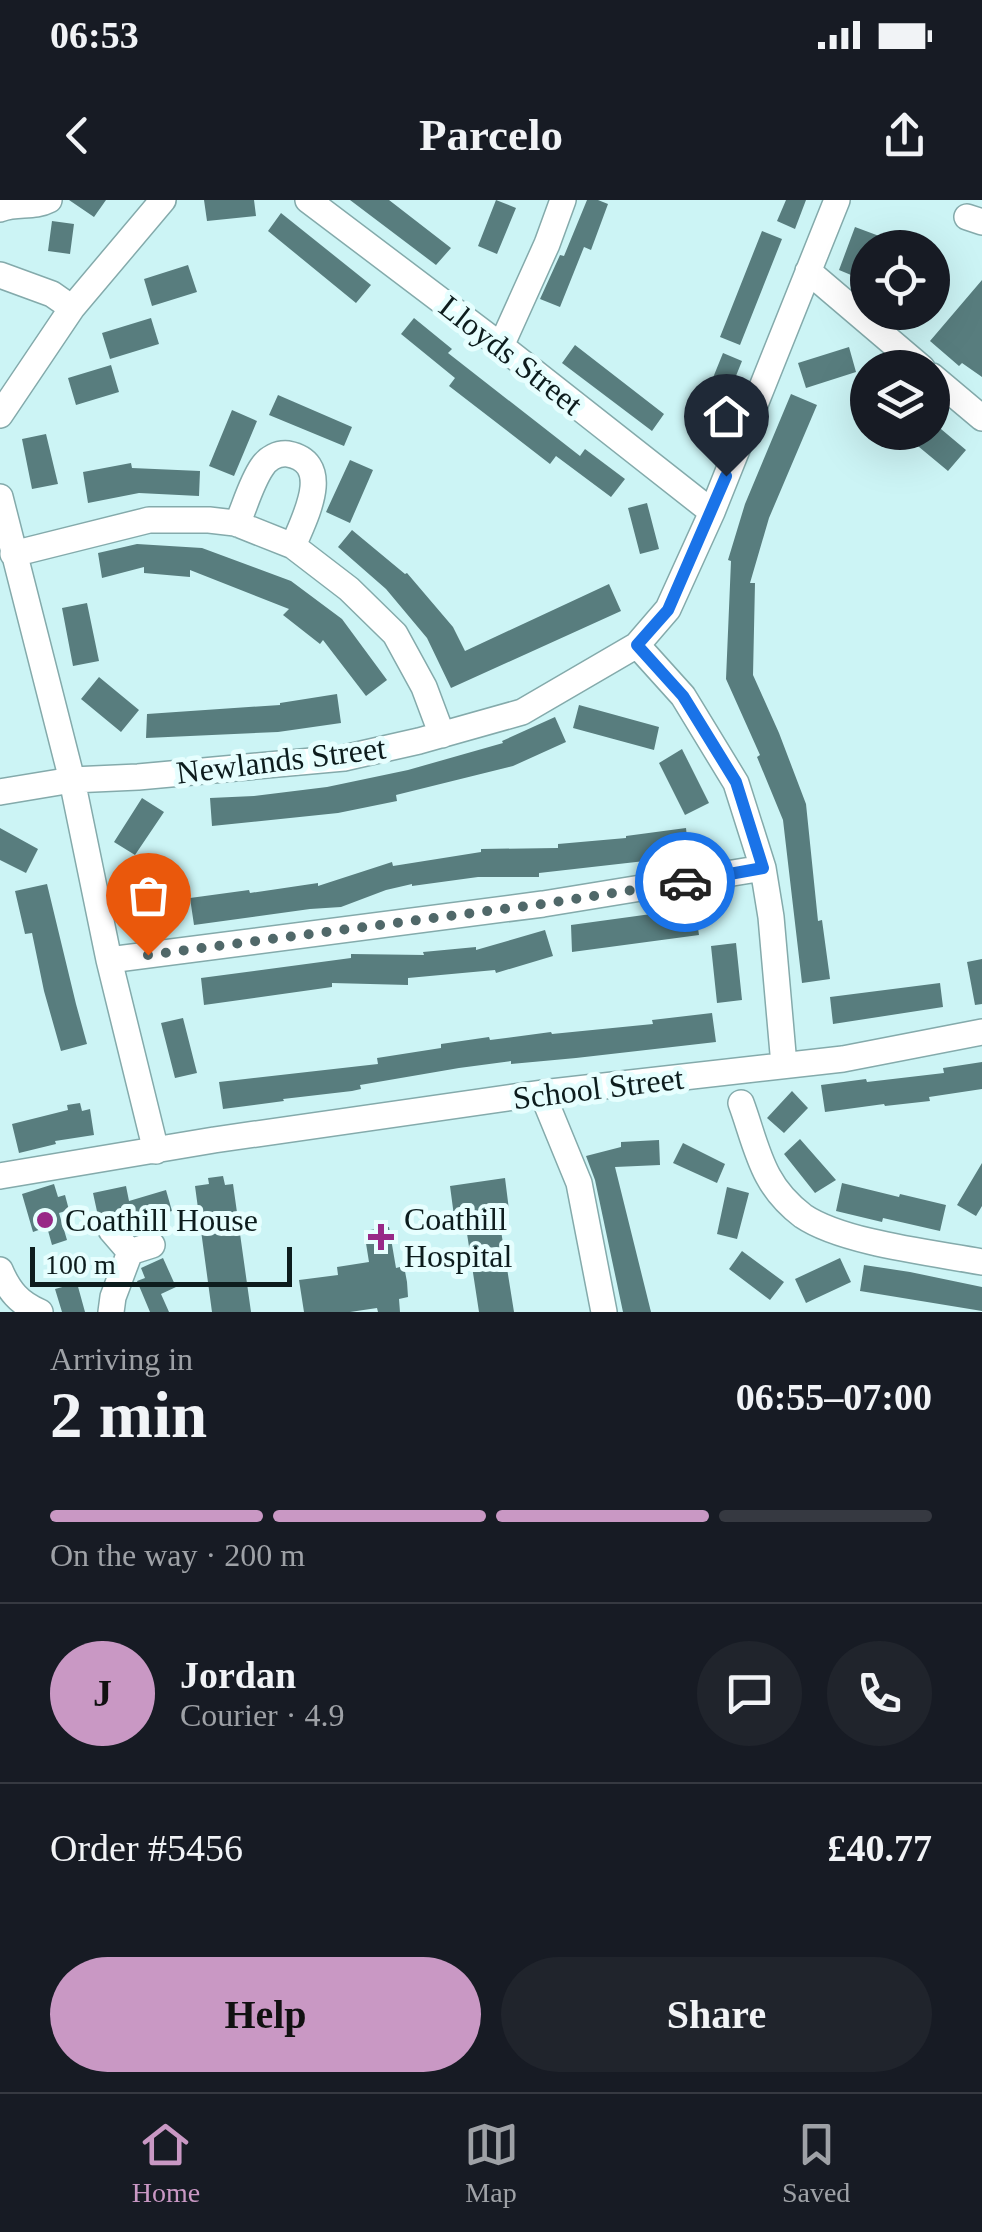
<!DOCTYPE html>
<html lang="en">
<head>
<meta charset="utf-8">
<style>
  :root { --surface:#171b24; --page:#20242c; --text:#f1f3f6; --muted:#9ea1a6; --line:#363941; --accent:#c998c4 }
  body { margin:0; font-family:"Times New Roman",serif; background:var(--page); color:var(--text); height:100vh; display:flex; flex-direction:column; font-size:38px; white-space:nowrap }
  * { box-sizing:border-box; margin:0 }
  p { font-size:32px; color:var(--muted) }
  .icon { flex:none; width:55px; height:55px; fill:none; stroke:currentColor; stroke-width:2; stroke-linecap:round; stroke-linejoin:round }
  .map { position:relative; height:1112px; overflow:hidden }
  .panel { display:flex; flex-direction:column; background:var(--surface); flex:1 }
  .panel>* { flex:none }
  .fabs { position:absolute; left:850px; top:30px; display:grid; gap:20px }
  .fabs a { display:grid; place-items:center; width:100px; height:100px; border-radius:50%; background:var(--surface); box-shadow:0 10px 40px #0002; font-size:50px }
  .scale { position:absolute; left:30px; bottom:25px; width:262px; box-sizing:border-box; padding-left:10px; border:5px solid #0d1c1d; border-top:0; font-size:28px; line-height:35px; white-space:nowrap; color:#0d1c1d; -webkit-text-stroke:8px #e6fefe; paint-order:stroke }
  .pin { position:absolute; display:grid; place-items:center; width:85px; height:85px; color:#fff; margin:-102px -42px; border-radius:50% 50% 50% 0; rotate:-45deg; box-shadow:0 0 10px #0007 }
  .pin .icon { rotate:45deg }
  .courier { position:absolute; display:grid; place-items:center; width:100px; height:100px; margin:-50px; border:8px solid #1a73e8; border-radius:50%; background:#fff; color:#222; box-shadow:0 2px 12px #0007 }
  .overview em { font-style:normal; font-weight:600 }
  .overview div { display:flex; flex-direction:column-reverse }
  .overview { display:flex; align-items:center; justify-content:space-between; height:170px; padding:0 50px }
  h1 { font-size:65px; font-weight:600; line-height:75px }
  .bar { display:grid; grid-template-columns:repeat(4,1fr); gap:15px 10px; align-content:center; height:120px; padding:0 50px }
  .bar i { height:12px; border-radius:8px; background:var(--line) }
  .bar .on { background:var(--accent) }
  .bar p { grid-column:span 4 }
  .line { display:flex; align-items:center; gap:25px; padding:0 50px; border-top:2px solid var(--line) }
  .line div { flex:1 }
  .round { display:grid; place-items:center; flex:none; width:105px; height:105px; border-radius:52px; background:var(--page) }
  .cta { display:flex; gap:20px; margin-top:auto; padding:20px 50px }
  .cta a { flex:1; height:115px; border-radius:60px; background:var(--accent); color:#111; font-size:40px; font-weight:600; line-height:115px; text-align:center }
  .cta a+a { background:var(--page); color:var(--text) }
  .status { display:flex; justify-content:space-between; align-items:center; height:70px; padding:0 50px; background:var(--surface); direction:ltr }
  .status svg { height:28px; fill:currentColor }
  header { display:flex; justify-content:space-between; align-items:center; height:130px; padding:0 50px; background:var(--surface); font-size:45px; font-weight:600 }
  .tabs { display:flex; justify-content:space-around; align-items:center; height:140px; border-top:2px solid var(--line); background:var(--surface); font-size:28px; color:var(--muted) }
  .tabs a { display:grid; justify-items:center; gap:5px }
  .tabs .on { color:var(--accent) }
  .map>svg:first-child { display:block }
  .building { fill:#587d7e }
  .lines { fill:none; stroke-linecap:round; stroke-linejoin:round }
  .minor-casing { stroke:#84aaab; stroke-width:28 }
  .minor { stroke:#fff; stroke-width:25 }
  .done { stroke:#506869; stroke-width:10; stroke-dasharray:0 18 }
  .route { stroke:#1a73e8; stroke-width:12 }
  .poi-dot { fill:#982887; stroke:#e6fefe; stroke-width:4 }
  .labels { text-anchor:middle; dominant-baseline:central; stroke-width:10; stroke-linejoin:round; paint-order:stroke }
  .street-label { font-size:32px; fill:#0d1c1d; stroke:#e6fefe }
  .poi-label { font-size:32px; fill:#0d1c1d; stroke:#e6fefe; text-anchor:start }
</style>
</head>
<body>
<div class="status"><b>06:53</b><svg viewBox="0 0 49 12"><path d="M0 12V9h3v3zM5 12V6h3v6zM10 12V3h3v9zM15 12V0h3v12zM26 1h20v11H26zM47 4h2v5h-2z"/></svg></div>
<header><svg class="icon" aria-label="back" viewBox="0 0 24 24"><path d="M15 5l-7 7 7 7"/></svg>Parcelo<svg class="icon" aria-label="share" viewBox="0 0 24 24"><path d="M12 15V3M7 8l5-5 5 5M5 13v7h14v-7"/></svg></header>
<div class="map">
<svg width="982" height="1112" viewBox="0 0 982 1112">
  <rect width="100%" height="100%" fill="#ccf4f5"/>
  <path class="building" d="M69,0H106L94,17Z
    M204,0H254L256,16L207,21Z
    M350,0H389L451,48L436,65Z
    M496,0L516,8L497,54L478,46Z
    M587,0H598L608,4L591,50L584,47L560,107L540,99L560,55L564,56Z
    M786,0H806L795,29L777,21Z
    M281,13L371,85L356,103L268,31Z
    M52,21L74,24L70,54L48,51Z
    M855,27L906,46L868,48V82L839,70Z
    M762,31L782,39L740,145L720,137Z
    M188,65L197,92L152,106L144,79Z
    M982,80V177L962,163L959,166L930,141Z
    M151,118L159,144L110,159L102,133Z
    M414,118L452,149L448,153L580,256L585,249L625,279L611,297L556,256L550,264L449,186L455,178L401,134Z
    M575,145L664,214L652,231L562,163Z
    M849,147L856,172L806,188L798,163Z
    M723,153L742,161L723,208L704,200Z
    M111,165L119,192L76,205L68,178Z
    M791,194L817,205L769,318L750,383H755L753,475L779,533L806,604L818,721L822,720L830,779L802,783L783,620L757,557L760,555L726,479L731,361L728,360L745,304Z
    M278,195L352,227L344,246L269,215Z
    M232,210L257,221L234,276L209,266Z
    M935,224L966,250L948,271L901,232H932Z
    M46,234L58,284L32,289L22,239Z
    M350,260L373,270L350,323L326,312Z
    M131,263L132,268L200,271L199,296L139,293L88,303L83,272Z
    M647,303L659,349L640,354L628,308Z
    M352,330L405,374L407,373L453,427L465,451L609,384L621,411L451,488L427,438L386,389L338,347Z
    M137,344L202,348L291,381L342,419L387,480L366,496L323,440L320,444L283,415L289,409L190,370V377L144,373V367L102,378L98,353Z
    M87,403L99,461L73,466L62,408Z
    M99,477L139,510L121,532L81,499Z
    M337,494L341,523L278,532L146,538L147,514L280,505V503Z
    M579,505L659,527L654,550L573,528Z
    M555,517L566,542L513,566L396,595L397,601L338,613L212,626L210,598L254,596L327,587L408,570L503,543L502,541Z
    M682,549L709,603L685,615L659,563Z
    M142,598L164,612L135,655L114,642Z
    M0,628L38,649L26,673L0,660Z
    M686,628L689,656L539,673V677H478L412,686V684L386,690L341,707L310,709L194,725L190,698L249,690L250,693L318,683V686L392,662L393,666L481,652V649L558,648V644L626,638V636Z
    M148,666L160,706L135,714L122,673Z
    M47,684L76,804L87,844L61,851L44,791L32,733L25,734L15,691Z
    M695,708L699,735L572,752L571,725Z
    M545,730L553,756L496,773L495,770L408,778V785L332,783V787L204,805L201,778L351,758V754L424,755L423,752L476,747V750Z
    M736,743L742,800L717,803L711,746Z
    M982,759V804L975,805L967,762Z
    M940,783L943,807L833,824L830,797Z
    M712,813L716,842L576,858L511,864V861L459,868L360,885L361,889L352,891L283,899L284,901L223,909L219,882L378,864L377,858L441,848V844L489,837L490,840L551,832L552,834L653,824L652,820Z
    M183,818L197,873L175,878L161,823Z
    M982,862V889L929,897L930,901L885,906L884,904L825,912L821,885L866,879L867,882L944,873L943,868Z
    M792,891L808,908L784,933L767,918Z
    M80,903L82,911L90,909L94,935L55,941L56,944L19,953L12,924L68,910L67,905Z
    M800,939L836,980L815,993L784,954Z
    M659,940L660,965L615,967L651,1112H623L595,980L586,956L621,947V942Z
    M683,943L725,964L717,983L673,963Z
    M982,963V1006L976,1016L957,1005Z
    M223,976L225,985L233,984L251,1112H212L195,986L209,984L208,978Z
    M505,978L509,1010L498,1012L514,1112H479L464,1014L454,1016L450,986Z
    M842,983L899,997L900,994L946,1005L940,1031L883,1018L882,1022L836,1011Z
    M54,984L58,997L65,995L69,1010L59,1013L67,1040L52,1045L47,1027L33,1032L22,994Z
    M126,986L129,1001L166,990L172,1011L163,1013L165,1020L150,1024L148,1018L140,1020L138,1013L120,1017L109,1014L98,1016L93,993Z
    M727,987L749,993L737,1039L717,1034Z
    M389,1027L396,1068L404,1066L407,1082L408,1097L399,1099L400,1112H378L377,1108L350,1112H304L299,1080L338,1075L337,1067L369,1062L364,1031Z
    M742,1051L784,1082L770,1100L729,1069Z
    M163,1058L176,1087L161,1094L169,1112H150L137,1081L145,1078L141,1068Z
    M840,1058L851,1082L806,1103L795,1079Z
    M864,1065L910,1072L982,1087V1111L860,1091Z
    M77,1083L85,1112H62L55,1089Z"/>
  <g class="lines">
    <g class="minor-casing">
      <path id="minor" d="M308,0L501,146L712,312
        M0,9C16,2 34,8 49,0
        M967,17L982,22
        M808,71L922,168
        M0,75L52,94L72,108
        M501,146L547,44L563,0
        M932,176L982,218
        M0,215L72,108L163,0
        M0,297L72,580L109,760L156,951
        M237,324C245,306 251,283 262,267C268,258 278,253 288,254C335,263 304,319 293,346
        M13,354L149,320H209L235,323L293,346L349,389L395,434L424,487L442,535
        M637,445L683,496L736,583L763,668L771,717L784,865
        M0,592L72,580L138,577L344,558L419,541L522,512L637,445L668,409L712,312L837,0
        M109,760L543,704L763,668
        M542,893L579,983L604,1112
        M741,903C750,927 756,954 768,976C776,991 790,1006 803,1016C843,1043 934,1053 982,1062
        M0,976L214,940L542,893L843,859L982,832
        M111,1030L130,1052
        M0,1070C9,1091 19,1103 40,1112
        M111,1112L113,1097L130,1052L152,1045"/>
    </g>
    <use href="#minor" class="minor"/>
  </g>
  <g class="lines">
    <path class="done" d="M148,755L542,704L685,682"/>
    <path class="route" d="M685,682L763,668L736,582L683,496L637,445L668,410L726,276"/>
  </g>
  <g class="poi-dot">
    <circle cx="45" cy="1020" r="10"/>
    <path d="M376 1022h10v10h10v10h-10v10h-10v-10h-10v-10h10z"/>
  </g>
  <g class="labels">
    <g class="street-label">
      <text transform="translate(511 155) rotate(38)">Lloyds Street</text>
      <text transform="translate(281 560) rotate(-7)">Newlands Street</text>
      <text transform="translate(598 888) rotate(-7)">School Street</text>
    </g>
    <g class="poi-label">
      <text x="404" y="1019">Coathill<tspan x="404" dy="37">Hospital</tspan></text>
      <text x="65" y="1020">Coathill House</text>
    </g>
  </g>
</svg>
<div class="fabs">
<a><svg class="icon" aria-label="locate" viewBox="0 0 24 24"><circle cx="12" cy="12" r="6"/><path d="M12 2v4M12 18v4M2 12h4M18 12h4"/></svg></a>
<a><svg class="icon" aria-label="layers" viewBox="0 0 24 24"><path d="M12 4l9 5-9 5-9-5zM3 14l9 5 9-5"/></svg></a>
</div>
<div class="scale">100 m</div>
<div class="pin" style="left:148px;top:755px;background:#ea580c"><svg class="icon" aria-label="bag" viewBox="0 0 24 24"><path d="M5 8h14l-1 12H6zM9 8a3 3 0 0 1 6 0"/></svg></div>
<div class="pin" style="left:726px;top:276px;background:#1f2937"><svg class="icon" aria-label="home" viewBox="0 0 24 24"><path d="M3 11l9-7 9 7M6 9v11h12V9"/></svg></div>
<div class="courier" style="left:685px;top:682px"><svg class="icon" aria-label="car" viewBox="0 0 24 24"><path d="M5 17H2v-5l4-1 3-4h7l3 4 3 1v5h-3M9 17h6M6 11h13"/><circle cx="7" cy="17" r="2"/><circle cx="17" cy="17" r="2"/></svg></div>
</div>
<section class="panel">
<div class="overview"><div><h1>2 min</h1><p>Arriving in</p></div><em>06:55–07:00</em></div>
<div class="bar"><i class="on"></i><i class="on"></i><i class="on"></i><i></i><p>On the way · 200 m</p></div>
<div class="line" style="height:180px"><b class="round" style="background:var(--accent);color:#111">J</b><div><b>Jordan</b><p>Courier · 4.9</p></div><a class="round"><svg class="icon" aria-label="chat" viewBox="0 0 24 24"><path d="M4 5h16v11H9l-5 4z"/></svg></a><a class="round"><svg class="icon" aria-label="phone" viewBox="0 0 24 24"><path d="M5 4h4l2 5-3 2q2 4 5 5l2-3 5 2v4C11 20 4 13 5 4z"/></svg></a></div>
<div class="line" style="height:130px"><div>Order #5456</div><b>£40.77</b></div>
<div class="cta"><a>Help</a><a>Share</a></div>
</section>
<nav class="tabs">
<a class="on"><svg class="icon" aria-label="home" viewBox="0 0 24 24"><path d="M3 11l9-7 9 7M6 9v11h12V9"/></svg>Home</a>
<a><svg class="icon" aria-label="map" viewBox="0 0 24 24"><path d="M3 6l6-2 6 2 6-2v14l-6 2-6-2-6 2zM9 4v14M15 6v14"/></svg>Map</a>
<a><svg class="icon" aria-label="saved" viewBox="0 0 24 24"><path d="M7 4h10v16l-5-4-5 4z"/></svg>Saved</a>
</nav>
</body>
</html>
